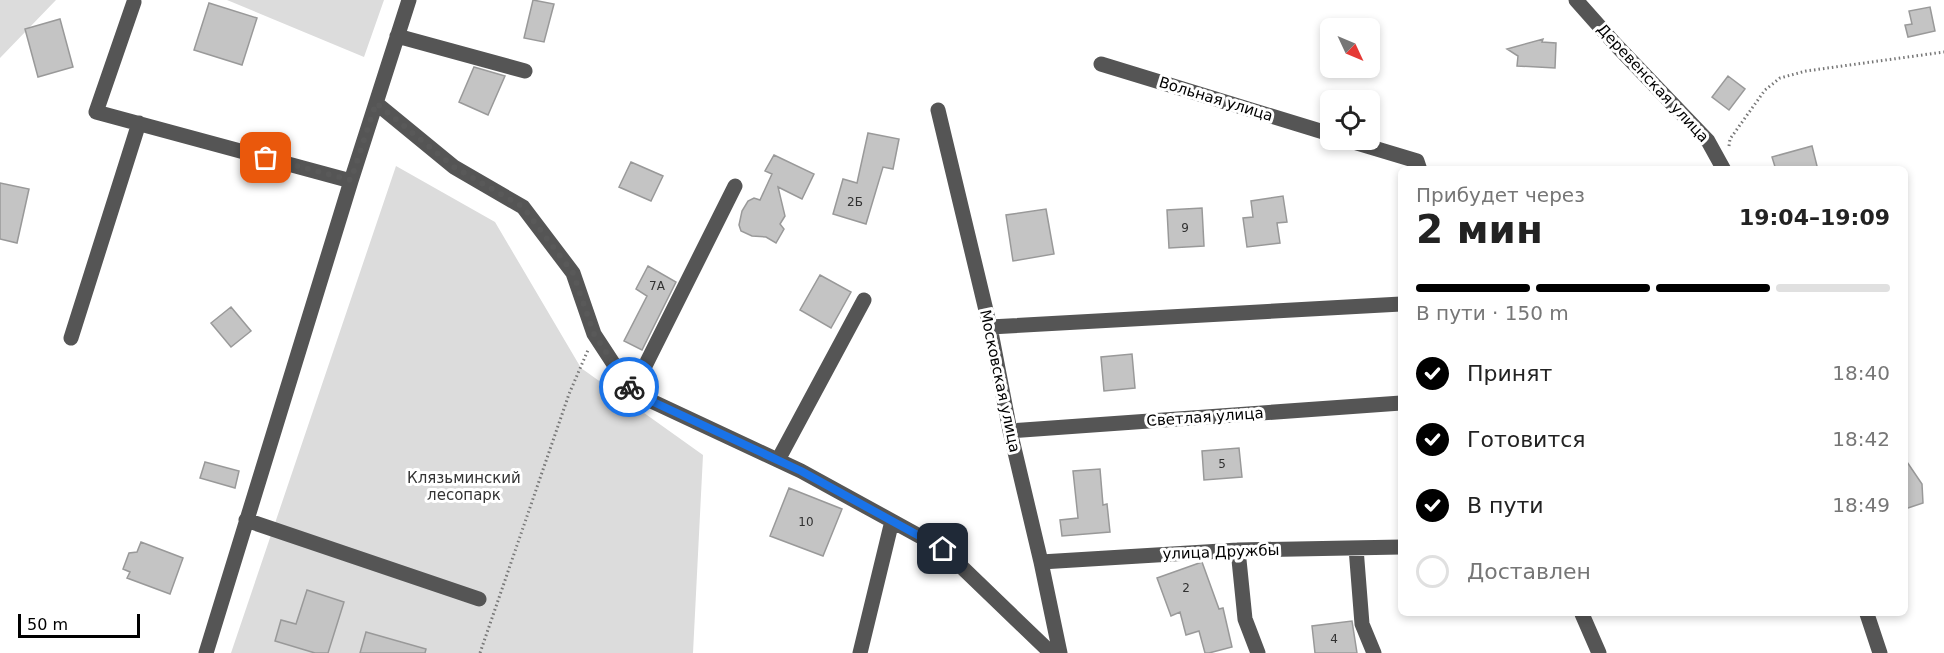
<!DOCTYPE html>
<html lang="ru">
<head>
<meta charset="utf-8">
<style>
  :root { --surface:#fff; --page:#f2f2f2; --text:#222; --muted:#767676; --line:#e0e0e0; --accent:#000 }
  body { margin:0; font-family:"DejaVu Sans",sans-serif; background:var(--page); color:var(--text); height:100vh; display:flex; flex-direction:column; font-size:22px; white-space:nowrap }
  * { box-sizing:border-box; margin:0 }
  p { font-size:20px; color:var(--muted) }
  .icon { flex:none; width:33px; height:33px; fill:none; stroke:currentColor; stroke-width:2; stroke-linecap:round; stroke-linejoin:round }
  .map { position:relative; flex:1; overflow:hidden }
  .panel { position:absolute; left:1398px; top:166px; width:510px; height:450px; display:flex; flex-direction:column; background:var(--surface); border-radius:9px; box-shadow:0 3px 9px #0003 }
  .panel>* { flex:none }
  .needle { width:39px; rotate:134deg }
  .tools { position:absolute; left:1320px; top:18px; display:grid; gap:12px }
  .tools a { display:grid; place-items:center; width:60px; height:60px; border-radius:9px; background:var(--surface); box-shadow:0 3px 9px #0003; font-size:30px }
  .scale { position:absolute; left:18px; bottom:15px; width:122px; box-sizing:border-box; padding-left:6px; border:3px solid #000; border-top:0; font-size:16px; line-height:21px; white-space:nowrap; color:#000; -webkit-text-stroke:4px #fff; paint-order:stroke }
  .pin { position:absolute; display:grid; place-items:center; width:51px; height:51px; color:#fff; margin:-26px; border-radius:12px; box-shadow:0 3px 9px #0006 }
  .courier { position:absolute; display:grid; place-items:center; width:60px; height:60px; margin:-30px; border:4px solid #1a73e8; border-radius:50%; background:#fff; color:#222; box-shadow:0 2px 8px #0007 }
  .head em { font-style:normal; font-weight:800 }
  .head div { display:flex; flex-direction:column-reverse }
  .head { display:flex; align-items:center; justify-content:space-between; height:102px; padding:0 18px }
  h1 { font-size:39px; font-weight:800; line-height:45px }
  .bar { display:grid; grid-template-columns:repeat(4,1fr); gap:9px 6px; align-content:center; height:72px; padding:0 18px }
  .bar i { height:8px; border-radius:4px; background:var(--line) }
  .bar .on { background:var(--accent) }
  .bar p { grid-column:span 4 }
  ol { padding:0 18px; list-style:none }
  li { display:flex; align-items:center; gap:18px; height:66px }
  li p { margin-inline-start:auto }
  li .icon { padding:6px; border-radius:50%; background:var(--accent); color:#fff; stroke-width:4 }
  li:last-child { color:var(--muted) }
  li i { width:33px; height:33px; border:3px solid var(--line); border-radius:50% }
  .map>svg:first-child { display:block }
  .green { fill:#dcdcdc }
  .building { fill:#c4c4c4; stroke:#999; stroke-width:1.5 }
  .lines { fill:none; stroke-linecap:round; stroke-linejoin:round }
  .path { stroke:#777; stroke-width:3; stroke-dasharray:1.5 3; stroke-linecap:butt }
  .minor { stroke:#555; stroke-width:15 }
  .done { stroke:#595959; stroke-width:6; stroke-dasharray:0 10.8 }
  .route { stroke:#1a73e8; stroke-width:8 }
  .labels { text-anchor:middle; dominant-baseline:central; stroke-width:6; stroke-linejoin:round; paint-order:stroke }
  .number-label { font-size:12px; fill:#313131 }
  .street-label { font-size:15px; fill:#000; stroke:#fff }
  .park-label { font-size:15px; fill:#333; stroke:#fff }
</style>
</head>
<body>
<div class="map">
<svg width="1944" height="653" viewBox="0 0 1944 653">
  <rect width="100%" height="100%" fill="#fff"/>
  <path class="green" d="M0,0H56L0,58Z
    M227,0H384L364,57Z
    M396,166L495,222L581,368L703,455L693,653H231Z"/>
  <path class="building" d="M533,0L554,4L544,42L524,38Z
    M209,3L257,18L242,65L194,50Z
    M1930,7L1935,31L1908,37L1905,25L1912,24L1909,11Z
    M60,19L73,67L38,77L25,29Z
    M1543,39L1542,42L1556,43L1555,68L1517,66L1518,56L1507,49Z
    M474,67L505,76L488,115L459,102Z
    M1728,76L1745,89L1729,110L1712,97Z
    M868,133L899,139L893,169L883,167L866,224L833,214L843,179L857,183Z
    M1812,146L1818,170H1776L1772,157Z
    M774,155L814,174L802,199L778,187L785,216L780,224L784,229L776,243L766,237L752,236L741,231L739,225L742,211L748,201L754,198L760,200L772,174L765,171Z
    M631,162L663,176L651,201L619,187Z
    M0,183L29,189L17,243L0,239Z
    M1283,196L1287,222L1277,223L1280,243L1247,247L1243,218L1253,217L1251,201Z
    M1202,208L1204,246L1169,248L1167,210Z
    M1046,209L1054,254L1013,261L1006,215Z
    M648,266L676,282L642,350L624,341L647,296L636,289Z
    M820,275L851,292L831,328L800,310Z
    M231,307L251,331L231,347L211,323Z
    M1132,354L1135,388L1104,391L1101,357Z
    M1239,448L1242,477L1204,480L1202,451Z
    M1905,459L1922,484L1923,503L1905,509Z
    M205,462L239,471L235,488L200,478Z
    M1100,469L1103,505L1107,504L1110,532L1062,536L1060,520L1078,518L1073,471Z
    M789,488L842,509L823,556L770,536Z
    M141,542L183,558L170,594L127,578L130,572L123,569L129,553L137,552Z
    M1202,562L1219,609L1223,608L1232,647L1209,653H1205L1199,631L1186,635L1180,612L1171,616L1157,578Z
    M307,590L344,602L328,653H315L275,641L281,620L296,624Z
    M1352,621L1357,653H1315L1312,626Z
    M366,632L426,649L425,653H360Z"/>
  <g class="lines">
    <path class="path" d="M1729,146L1730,139L1765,90L1780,78L1806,71L1944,52
      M480,653L569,394L588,350"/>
    <path class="minor" d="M1576,0L1616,45L1708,141L1724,170
      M134,2L96,112L351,181
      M397,36L525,71
      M1101,64L1330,134
      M376,103L454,167L523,207L573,273L594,334L632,392L801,471L943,549L1051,653
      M938,110L990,327L1010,431L1041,562L1060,653
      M1347,140L1417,161L1420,170
      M990,327L1401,304
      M71,338L139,123
      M632,392L735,186
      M1010,431L1401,403
      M778,460L864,300
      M246,520L479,599
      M1356,548L1362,624L1374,653
      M1238,550L1245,619L1258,653
      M1041,562L1238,550L1401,547
      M1582,614L1599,653
      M1867,614L1880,653
      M206,653L351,181L409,0
      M860,653L892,521"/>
  </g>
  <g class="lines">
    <path class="done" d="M266,158L351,180L376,103L454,167L523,207L573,273L594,334L629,387"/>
    <path class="route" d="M629,387L632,392L801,471L943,549"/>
  </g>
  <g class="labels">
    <g class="number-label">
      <text x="855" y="202">2Б</text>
      <text x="1185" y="228">9</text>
      <text x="657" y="286">7А</text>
      <text x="1222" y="464">5</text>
      <text x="806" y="522">10</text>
      <text x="1186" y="588">2</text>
      <text x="1334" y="639">4</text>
    </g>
    <g class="street-label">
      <text transform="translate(1653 83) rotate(47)">Деревенская улица</text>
      <text transform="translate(1216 99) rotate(17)">Вольная улица</text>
      <text transform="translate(1000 381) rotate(78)">Московская улица</text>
      <text transform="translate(1205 417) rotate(-4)">Светлая улица</text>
      <text transform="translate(1221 552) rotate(-2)">улица Дружбы</text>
    </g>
    <g class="park-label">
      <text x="464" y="478">Клязьминский<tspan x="464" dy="17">лесопарк</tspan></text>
    </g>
  </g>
</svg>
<div class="tools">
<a><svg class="needle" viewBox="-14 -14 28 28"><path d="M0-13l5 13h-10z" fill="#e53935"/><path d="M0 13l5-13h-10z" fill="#767676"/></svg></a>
<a><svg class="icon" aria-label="locate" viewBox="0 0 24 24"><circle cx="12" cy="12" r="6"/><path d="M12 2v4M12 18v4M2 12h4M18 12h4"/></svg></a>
</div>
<div class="scale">50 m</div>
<div class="pin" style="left:266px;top:158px;background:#ea580c"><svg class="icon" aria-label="bag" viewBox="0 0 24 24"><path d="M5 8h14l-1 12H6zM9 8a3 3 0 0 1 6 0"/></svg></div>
<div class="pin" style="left:943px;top:549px;background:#1f2937"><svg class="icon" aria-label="home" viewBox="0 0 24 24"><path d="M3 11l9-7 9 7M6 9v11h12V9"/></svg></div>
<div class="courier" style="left:629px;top:387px"><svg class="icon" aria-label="bike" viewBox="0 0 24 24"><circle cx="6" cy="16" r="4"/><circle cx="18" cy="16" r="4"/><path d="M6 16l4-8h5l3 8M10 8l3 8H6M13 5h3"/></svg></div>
<section class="panel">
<div class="head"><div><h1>2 мин</h1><p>Прибудет через</p></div><em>19:04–19:09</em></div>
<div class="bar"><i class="on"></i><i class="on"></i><i class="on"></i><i></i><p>В пути · 150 m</p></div>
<ol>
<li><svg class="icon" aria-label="check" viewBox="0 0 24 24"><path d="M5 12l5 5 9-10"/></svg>Принят<p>18:40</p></li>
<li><svg class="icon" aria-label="check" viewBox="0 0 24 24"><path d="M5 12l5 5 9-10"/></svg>Готовится<p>18:42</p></li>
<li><svg class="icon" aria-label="check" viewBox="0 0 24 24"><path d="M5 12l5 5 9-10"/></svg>В пути<p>18:49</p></li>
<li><i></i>Доставлен</li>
</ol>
</section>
</div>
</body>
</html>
